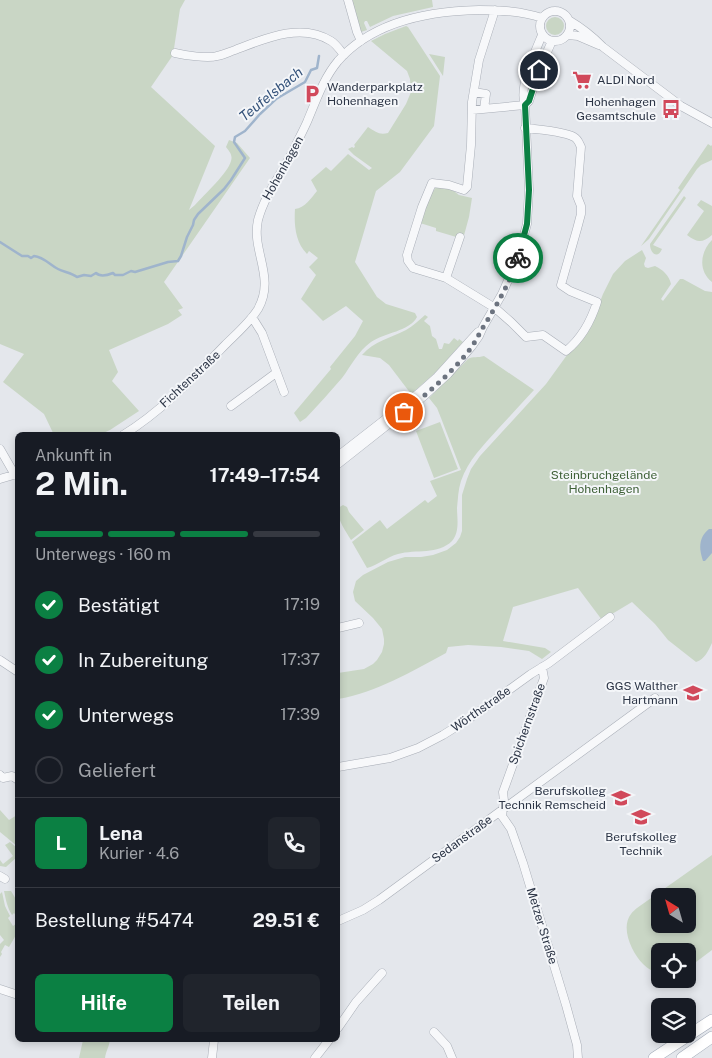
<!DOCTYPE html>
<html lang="de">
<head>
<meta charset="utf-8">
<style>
  :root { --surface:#171b24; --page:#20242c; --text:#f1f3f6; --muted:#9ea1a6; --line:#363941; --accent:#0b8043 }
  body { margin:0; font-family:"Public Sans",sans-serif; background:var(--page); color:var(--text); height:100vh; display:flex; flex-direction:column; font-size:19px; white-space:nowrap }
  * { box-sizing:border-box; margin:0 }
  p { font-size:16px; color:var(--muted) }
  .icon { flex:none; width:28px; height:28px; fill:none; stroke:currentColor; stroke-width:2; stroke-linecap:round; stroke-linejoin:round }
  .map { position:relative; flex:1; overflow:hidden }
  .sheet { position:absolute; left:15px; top:432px; width:325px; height:610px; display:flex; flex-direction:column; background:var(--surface); border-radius:8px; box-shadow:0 2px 8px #0003 }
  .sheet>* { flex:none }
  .needle { width:32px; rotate:323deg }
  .fabs { position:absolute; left:651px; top:888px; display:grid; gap:10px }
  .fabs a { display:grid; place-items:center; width:45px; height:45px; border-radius:8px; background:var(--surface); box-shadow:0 2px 8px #0003; font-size:25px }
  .pin { position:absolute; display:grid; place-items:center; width:42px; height:42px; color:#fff; margin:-21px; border:2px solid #fff; border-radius:50%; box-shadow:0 1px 5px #0007 }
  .courier { position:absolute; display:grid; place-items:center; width:50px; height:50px; margin:-25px; border:4px solid #0b8043; border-radius:50%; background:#fff; color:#222; box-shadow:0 1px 6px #0007 }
  .summary em { font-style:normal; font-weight:700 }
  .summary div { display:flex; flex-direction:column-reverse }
  .summary { display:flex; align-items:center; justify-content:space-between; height:85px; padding:0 20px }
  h1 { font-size:32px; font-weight:700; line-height:38px }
  .bar { display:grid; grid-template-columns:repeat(4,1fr); gap:8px 5px; align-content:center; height:60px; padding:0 20px }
  .bar i { height:6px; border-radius:4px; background:var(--line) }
  .bar .on { background:var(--accent) }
  .bar p { grid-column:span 4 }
  .line { display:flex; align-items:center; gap:12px; padding:0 20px; border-top:1px solid var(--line) }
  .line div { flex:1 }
  .round { display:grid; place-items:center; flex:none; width:52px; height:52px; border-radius:8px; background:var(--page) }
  ol { padding:0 20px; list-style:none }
  li { display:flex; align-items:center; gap:15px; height:55px }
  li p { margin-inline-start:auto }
  li .icon { padding:5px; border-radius:50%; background:var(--accent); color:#fff; stroke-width:4 }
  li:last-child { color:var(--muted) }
  li i { width:28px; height:28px; border:2px solid var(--line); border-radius:50% }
  .primary-button { display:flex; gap:10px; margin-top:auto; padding:10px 20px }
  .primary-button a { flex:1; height:58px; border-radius:8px; background:var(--accent); color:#fff; font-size:20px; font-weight:700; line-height:58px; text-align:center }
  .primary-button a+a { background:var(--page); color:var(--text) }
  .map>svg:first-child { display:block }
  .green { fill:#c9d6c5; fill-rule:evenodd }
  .water { fill:#9fb4cc }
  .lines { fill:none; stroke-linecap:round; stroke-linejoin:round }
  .stream { stroke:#9fb4cc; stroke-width:2.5 }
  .street-casing { stroke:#a9aeb7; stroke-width:9 }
  .primary-casing { stroke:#a3abb8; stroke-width:12 }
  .street { stroke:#f7f8fa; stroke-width:8 }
  .primary { stroke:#fff; stroke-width:11 }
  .done { stroke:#6c737f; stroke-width:5; stroke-dasharray:0 9 }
  .route { stroke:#0b8043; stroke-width:6 }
  .labels { text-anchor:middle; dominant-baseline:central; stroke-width:4; stroke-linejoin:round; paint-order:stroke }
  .poi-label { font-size:12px; fill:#2b3445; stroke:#f4f6f9; text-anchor:end }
  .street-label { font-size:12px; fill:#2b3445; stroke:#f4f6f9 }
  .park-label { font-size:12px; fill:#3f6138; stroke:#f4f6f9 }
  .water-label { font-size:14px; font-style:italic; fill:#34527a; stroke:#f4f6f9 }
</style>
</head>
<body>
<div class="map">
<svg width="712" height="1058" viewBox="0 0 712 1058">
  <rect width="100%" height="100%" fill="#e4e7ec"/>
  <path class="green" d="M0,0H185L180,9L173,55L151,87L215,146L189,210L195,205C204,195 228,173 231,161C233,155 229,151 226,147L229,140L237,143L250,158L164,282L183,308L178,310L182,315L168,324L109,350L118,372L112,381L139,411L110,430L99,435H54L44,414L3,382L24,354L0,344Z
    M351,0H432L433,7L393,16L370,27L367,21H365L364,23L367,30L361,32Z
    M546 26a9 9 0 1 1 18 0a9 9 0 1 1-18 0Z
    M406,26L408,27L440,76L434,126L400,172L376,191L355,262L377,297L386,304L415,313L417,317C410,331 384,333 371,342C358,351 351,366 342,378C330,392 318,405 306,418L300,422L294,413L331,369L330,367L355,336L363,321L346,306L323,321L301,299L316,275L309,267L318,258L309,251L307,254C295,242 294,224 295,209C305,208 311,198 317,191L311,180L326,167L331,171L348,154L369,170L372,168L354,155L348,149L352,147L354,148L355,146L354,145L368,127C376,132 379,135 388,133L406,104L411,92L410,79L407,71L371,41L385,34Z
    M429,54L445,57L443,76Z
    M708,144L711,146L712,145V160L701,165L697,169L649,239L641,246L680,190L678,188Z
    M436,187L450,188L459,195L472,198L469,217L463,239L436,231V228L420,223L428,199Z
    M684,196L686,198L653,245L662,249C658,259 650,254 650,244Z
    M701,200L712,206V235C702,243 698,243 687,235L704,211L697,205Z
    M712,240V282C698,271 700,252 712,240Z
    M642,250L646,258L644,264L645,267L648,268L655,266C663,270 669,275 671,284L661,299L663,301L680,279H683L705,291L712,292V643C708,651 705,659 696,662L668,640L655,624L632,602L602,620L578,588L513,607L503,641L545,648L551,652L542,659L529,651L501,647L468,645L448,647L446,653C412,671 376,693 338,699V673L364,669L373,664L377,660L382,652L384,644V639L382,629L373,618L355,601L353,592L356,581L363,575L388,562L405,557H421L433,555L447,550L456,543L460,537L462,531V495L467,479L471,469L480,456L546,384L567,355L579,344L591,325L603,294L613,274L625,261Z
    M425,315L428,317L424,321L430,326L432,336L436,339L439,349H442L444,343L449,344L454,338L458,341L459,339L463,342L435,373L411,394L389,365L380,358L362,355C374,341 391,338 406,330C413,326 419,320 425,315Z
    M484,356L534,390C522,403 510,416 498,429C483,446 468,460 461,481C458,490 458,499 457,508C457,518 460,532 452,541C438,555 416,549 398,554C387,557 378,565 367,568L352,542L380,520L387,529L425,500L428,503L437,496L430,481L461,470L441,418L437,408L429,398L468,359C473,356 478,358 484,356Z
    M440,422L458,469L434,478L416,431Z
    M343,505L347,507L349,512L364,530L351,540C345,530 337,520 338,508Z
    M0,810L9,820L17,815V846L0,832Z
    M10,842L17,848V857L6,867L0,866V860L3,864L13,856L5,845Z
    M712,855V950L688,968V951H660V974C654,972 648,969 643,964C632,953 620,928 631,914C633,911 635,910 637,908ZM660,896H688V924H660Z
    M4,891H11L17,901V917L14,913L12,915C7,907 6,900 4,891Z
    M2,892L5,906L10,916L8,918L13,926L17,923L18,936L16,935L9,947L5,945L1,952L2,954L0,957V944L4,940L0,935V894Z
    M83,1040H110C109,1047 106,1051 105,1058H79Z"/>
  <path class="water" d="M709,529H712V553L705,561H703C699,549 698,538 709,529Z"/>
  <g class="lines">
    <path class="stream" d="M0,242L22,256H28L31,258L34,256C44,257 50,265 58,269C64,272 72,273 77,277L84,275L91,276L96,273C100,277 108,275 113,273L115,275H123L131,271L135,272L168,262L178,261L181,256L187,237L193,225L194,220L198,214L224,189L231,180L245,158L234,142L235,137L245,131L260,114L276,99L305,82L311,70L317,68L319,56"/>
    <g class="street-casing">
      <path id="street" d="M348,0L357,32L361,41
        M495,10L479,60L472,102L471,145L467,187L464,190L449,185L432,183L422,207L407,255L408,261L413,268L446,278L495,308L511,322L526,337L543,335L566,351C582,338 591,321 597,302L570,291L561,285L577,229L581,214V206L577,196L581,147C579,143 578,139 574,137C565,132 536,129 525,128
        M540 26a15 15 0 1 1 30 0a15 15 0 1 1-30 0Z
        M570,21C582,28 593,37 603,47L681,106L712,123
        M568,35L578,36L599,45
        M175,53C184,55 208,59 217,56C223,55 229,52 235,50C264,39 301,22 331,41C336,44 340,50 344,55
        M474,92L486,94L484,109
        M525,105L529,101L539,70L552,41
        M472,110L525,105
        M446,278L460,237
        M252,317L262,333L284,392
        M231,406L276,373
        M123,435C161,412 194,377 225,345C236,334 250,322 258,309C276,277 251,251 258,220C265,194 282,173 294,149C298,140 303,131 307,122C316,101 323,79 338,61C373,21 428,11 479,10C501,10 521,11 542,18
        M0,449L15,475
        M338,456L419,393L437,377L478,332
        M338,464L424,396L448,374L472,346L479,336L483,327L502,294L517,260L527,224L529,190L525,105C518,88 535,52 542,35
        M0,479L17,474
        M338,628L359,623
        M0,660L18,672
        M542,667L544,678L503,792L504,801L502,816L511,829L523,863L566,1005L577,1045L578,1058
        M338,767L390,758L418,748L443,735L470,718L531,674L549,663L610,617
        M0,775L3,778L12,776L18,780
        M0,876L5,879
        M338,921L363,910L379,900L655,698
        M0,989L18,995
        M338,1028L356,1002L382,973
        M434,1032L447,1046L452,1058
        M212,1058L214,1040
        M315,1058L329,1040"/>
    </g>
    <g class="primary-casing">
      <path id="primary" d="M654,1058L712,1020
        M682,1058L712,1037"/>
    </g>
    <use href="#street" class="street"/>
    <use href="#primary" class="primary"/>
  </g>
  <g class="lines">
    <path class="done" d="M404,412C428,393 452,373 471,348C477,339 481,330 487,321C499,301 511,280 518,258"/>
    <path class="route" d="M518,258L527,224L529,190L525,105L529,101L539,70"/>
  </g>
  <defs>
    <g id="supermarket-bare" transform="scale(1.5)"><path d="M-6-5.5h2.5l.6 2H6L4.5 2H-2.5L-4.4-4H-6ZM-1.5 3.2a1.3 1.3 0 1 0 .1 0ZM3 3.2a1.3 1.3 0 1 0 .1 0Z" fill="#d1495b" stroke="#f4f6f9" stroke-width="2.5" paint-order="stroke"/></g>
    <g id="parking-bare" transform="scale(1.5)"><path d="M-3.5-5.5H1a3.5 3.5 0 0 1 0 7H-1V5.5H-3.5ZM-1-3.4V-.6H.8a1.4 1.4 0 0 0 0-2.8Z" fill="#d1495b" stroke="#f4f6f9" stroke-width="2.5" paint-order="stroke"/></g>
    <g id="bus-bare" transform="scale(1.5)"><path d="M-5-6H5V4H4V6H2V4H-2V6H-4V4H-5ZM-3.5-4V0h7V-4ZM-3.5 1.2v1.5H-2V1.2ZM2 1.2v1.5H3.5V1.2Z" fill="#d1495b" stroke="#f4f6f9" stroke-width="2.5" paint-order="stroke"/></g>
    <g id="school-bare" transform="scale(1.5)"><path d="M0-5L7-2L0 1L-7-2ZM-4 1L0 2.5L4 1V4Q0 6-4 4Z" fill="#d1495b" stroke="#f4f6f9" stroke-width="2.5" paint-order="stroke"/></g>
    <g id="university-bare" transform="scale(1.5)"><path d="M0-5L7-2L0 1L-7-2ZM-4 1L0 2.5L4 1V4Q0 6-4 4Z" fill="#d1495b" stroke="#f4f6f9" stroke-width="2.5" paint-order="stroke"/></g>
  </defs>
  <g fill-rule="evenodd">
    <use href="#supermarket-bare" x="582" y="80"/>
    <use href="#parking-bare" x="312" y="94"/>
    <use href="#bus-bare" x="671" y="109"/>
    <use href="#school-bare" x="693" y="693"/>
    <use href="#university-bare" x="621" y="798"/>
    <use href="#school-bare" x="641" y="817"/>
  </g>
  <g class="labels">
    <g class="poi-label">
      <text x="597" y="80" text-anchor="start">ALDI Nord</text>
      <text x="327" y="87" text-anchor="start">Wanderparkplatz<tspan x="327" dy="14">Hohenhagen</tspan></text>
      <text x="656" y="102">Hohenhagen<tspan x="656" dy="14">Gesamtschule</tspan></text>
      <text x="678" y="686">GGS Walther<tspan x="678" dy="14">Hartmann</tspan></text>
      <text x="606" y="791">Berufskolleg<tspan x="606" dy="14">Technik Remscheid</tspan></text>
      <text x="641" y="837" text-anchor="middle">Berufskolleg<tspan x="641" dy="14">Technik</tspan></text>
    </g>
    <g class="street-label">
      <text transform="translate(283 168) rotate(-61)">Hohenhagen</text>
      <text transform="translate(190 379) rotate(-43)">Fichtenstraße</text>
      <text transform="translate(481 709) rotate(-35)">Wörthstraße</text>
      <text transform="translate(527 724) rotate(-70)">Spichernstraße</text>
      <text transform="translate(462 839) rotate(-36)">Sedanstraße</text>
      <text transform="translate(542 926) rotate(73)">Metzer Straße</text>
    </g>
    <g class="park-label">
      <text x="604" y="475">Steinbruchgelände<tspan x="604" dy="14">Hohenhagen</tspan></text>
    </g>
    <g class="water-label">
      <text transform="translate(271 94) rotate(-39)">Teufelsbach</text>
    </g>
  </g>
</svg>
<div class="fabs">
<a><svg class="needle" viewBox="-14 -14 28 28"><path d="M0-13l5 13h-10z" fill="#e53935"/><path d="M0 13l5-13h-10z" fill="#9ea1a6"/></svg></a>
<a><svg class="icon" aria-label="locate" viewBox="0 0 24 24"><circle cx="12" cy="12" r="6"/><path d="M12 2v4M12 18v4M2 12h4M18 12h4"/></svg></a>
<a><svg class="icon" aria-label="layers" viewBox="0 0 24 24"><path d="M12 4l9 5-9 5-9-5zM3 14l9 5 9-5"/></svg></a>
</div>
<div class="pin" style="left:404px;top:412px;background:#ea580c"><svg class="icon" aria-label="bag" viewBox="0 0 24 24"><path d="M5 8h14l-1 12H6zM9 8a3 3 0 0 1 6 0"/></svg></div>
<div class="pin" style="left:539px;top:70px;background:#1f2937"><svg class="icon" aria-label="home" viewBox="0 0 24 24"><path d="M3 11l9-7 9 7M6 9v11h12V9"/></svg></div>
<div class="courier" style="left:518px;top:258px"><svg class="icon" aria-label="bike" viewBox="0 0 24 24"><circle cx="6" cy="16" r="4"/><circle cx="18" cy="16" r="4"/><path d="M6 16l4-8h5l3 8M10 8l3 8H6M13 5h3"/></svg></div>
<section class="sheet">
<div class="summary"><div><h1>2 Min.</h1><p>Ankunft in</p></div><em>17:49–17:54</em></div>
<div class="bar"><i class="on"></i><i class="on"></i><i class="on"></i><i></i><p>Unterwegs · 160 m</p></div>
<ol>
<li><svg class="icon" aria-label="check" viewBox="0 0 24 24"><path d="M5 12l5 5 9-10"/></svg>Bestätigt<p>17:19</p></li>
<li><svg class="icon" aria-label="check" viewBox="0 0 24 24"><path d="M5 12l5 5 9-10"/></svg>In Zubereitung<p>17:37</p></li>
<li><svg class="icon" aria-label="check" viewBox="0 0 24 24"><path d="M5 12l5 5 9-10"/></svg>Unterwegs<p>17:39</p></li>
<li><i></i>Geliefert</li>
</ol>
<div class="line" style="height:90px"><b class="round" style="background:var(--accent);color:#fff">L</b><div><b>Lena</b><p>Kurier · 4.6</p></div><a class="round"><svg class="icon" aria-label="phone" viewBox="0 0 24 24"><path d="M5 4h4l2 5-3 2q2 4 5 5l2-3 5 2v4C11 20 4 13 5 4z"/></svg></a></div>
<div class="line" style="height:65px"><div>Bestellung #5474</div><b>29.51 €</b></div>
<div class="primary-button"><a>Hilfe</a><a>Teilen</a></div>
</section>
</div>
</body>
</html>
